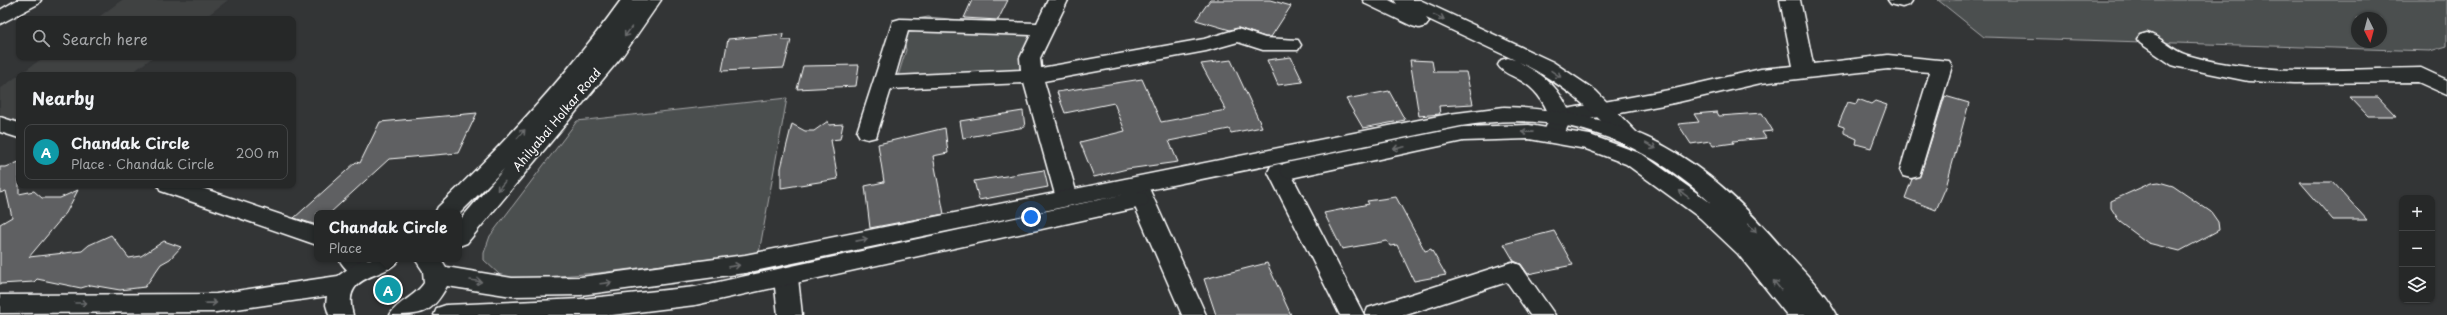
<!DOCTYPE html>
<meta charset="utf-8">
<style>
:root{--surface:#262828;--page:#2e3030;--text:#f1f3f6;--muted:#a4a6a8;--line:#424445;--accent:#95b2f1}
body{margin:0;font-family:"Playpen Sans",sans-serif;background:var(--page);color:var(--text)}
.controls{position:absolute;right:12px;bottom:12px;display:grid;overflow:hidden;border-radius:8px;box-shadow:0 1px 3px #0004}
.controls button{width:36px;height:36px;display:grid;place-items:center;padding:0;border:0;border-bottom:1px solid var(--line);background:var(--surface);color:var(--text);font:20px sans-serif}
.compass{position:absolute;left:2351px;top:12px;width:36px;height:36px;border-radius:50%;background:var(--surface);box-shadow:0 1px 3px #0004;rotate:174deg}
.you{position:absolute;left:1031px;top:217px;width:14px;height:14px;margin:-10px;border:3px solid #fff;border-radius:50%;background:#1a73e8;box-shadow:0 0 0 6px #1a73e833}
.badge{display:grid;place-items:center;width:26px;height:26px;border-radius:50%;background:var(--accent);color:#fff;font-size:13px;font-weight:700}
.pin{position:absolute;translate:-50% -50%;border:2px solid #fff;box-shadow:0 1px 4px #0006}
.popup{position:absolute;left:314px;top:210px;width:148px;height:52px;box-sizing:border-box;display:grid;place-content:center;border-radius:8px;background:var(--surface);filter:drop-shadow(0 1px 3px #0005);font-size:13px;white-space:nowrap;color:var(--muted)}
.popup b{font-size:15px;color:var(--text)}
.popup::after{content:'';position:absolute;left:50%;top:100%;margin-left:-8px;border:8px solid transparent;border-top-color:var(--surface)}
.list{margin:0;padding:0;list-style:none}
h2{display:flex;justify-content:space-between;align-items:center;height:52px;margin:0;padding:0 16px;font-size:17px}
h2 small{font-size:13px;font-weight:400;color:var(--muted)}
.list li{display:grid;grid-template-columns:26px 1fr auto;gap:12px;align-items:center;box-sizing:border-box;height:56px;margin:0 8px 8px;padding:0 8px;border:1px solid var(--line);border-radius:8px}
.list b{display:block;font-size:15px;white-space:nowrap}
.list p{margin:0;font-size:13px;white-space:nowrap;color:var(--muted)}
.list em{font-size:13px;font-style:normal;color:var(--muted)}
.icon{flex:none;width:22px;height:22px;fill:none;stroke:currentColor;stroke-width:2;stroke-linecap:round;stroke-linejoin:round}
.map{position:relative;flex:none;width:2447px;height:315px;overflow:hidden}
.search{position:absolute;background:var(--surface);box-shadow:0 1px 3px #0004;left:16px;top:16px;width:280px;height:44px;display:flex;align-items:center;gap:10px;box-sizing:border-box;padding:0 14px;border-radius:8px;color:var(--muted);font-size:15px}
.panel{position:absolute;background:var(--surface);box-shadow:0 1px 3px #0004;left:16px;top:72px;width:280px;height:116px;border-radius:8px}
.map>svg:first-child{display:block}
.built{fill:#404243}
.green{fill:#4c4f50;stroke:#a6a7a8;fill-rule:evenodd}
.building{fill:#5f6162;stroke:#fff}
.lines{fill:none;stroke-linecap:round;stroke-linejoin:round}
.minor-casing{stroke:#fff;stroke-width:3}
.tertiary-casing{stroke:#fff;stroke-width:3}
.secondary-casing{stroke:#fff;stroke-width:3}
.minor{fill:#2a2d2e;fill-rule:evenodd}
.tertiary{fill:#2a2d2e;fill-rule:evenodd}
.secondary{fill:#2a2d2e;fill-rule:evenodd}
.oneway{stroke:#6a6c6d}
.labels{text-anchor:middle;stroke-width:3.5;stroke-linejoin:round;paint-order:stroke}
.street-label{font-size:12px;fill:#fff;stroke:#2a2d2e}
</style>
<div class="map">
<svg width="2447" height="315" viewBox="0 0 2447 315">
<rect width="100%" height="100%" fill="#333536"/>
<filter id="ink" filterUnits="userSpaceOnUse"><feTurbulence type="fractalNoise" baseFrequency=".025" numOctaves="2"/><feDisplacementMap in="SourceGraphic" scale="8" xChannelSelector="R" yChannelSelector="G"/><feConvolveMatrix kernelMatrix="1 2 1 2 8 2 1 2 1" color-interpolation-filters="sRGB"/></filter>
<g filter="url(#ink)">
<path class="built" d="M122,0H228L203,19H96Z
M44,57H153L129,75H19Z
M19,75V122L0,117V89Z"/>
<path class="green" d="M1938,0H2447V46L2430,51L1984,37ZM2357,18H2381V42H2357Z
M928,17L1016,25L1034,37L1017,74L897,79L906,50L900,22Z
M787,98L759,253L598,273L519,279L501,276L484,260V253L490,236L577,121Z"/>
<path class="building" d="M972,0H1008L998,20L964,18Z
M1210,0H1270L1291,6L1271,37H1265L1238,28L1230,30L1196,20Z
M783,34L782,40H791L784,68L722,71L728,39Z
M1291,57L1303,82L1278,85L1267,60Z
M1231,60L1262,127L1231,133L1229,129L1169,141L1178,162L1127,169L1094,177L1080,142L1125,131L1114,103L1065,113L1057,92L1142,79L1161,122L1226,110L1201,64Z
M1410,60L1432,61L1434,72H1466L1473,104L1439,106L1440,114L1419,116Z
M859,65L856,86L797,89L803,66Z
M1389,91L1405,120L1363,128L1346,99Z
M1945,96L1969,103L1946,187L1936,210L1905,198L1912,179L1920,176Z
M2350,97H2378L2396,116H2368Z
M1858,99L1871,104L1875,101L1887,105L1871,148L1856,144L1857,139L1844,133V127L1838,125L1848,102L1856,104Z
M1023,111L1025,127L963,138L960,121Z
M1717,112L1719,116L1762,113L1773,131L1762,132L1766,138L1733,141L1734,143L1713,146L1710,141L1691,144L1678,124L1699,122L1694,114Z
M477,113L458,153L389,159L330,213H317V225L294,218L356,162L360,163L380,122Z
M828,121L829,125L843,124L840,139L831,140L838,179L781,188V168L792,124L805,131H814Z
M945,128L948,153L933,156L944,214L870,228L865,186L884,182L878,144Z
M19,162V194L34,191L42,198H60L78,190L66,213L29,257L82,251L89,245L111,235L129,258L141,256L164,241L181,247L170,259L161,264L145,287L120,290L91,285L81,288L37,279L34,282L0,284V224L12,217L6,191L0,193V167H6Z
M1044,170L1048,187L979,200L974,181Z
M2159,182L2173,186L2211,212L2218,222L2219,230L2180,251L2148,243L2120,222L2111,208V201L2151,183Z
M2300,182H2333L2367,220H2333Z
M1396,197L1425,251L1431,249L1446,275L1414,281L1397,245L1390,246L1387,241L1342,249L1324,213L1369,204L1367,201Z
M1554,231L1573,265L1528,274L1521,264L1514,261L1504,244Z
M1267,263L1291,315H1216L1204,279Z"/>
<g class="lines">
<g class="minor-casing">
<path id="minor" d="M17,0H41L38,4L0,24V10Z
M1048,0H1068L1040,58L1041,68L1204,39L1238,29L1265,38L1298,40L1301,45L1298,50H1263L1238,42L1206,51L1044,81L1078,198L1075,204L1067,206L1059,204L1056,198L1024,83L891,89L876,137L868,139L860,137L857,132L893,21L900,19L1037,23ZM908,31L1031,35L1020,58L1021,70L895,76Z
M1780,0H1800L1813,64L1888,55L1949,61L1952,66L1919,176L1911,178L1903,176L1900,170L1930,72L1888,69L1761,83L1674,103L1561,124L1553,122L1550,117L1553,112L1561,110L1674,89L1761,69L1793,66Z
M1888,0H1911L1912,1L1909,5L1902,7L1891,4Z
M2147,33C2162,37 2172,51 2187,55C2261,77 2344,69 2421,68L2447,80V95L2418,82L2295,83L2248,81L2179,67L2172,65L2140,43L2137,39L2140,35Z
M1279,164L1287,166L1290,172L1364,315H1340L1268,172L1271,166Z
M1137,178L1145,180L1148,186L1206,315H1182L1126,186L1129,180Z
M1512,262L1520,265L1555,315H1530L1507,282L1406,315H1365L1368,308Z
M786,269L795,272L798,278L802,315H778L774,278L777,272Z"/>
</g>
<g class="tertiary-casing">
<path id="tertiary" d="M1363,0H1389L1397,4L1394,0H1420L1553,62L1596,91L1640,136L1637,141L1629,143L1621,141C1588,107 1563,83 1519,62C1547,77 1559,87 1572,117L1562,139L1554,141L1546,139L1543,134L1550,117C1543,100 1535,88 1518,79C1511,75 1502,72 1498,65L1501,60L1508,58L1515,60L1426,18L1429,22L1426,26L1419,28L1412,26L1366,4Z
M0,117L19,123V138L0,132Z
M158,185H193L317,227V245L161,191Z
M339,259H367L375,269L371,275C357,280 346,272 339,259Z"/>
</g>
<g class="secondary-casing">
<path id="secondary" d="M621,0H641L605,50L641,0H661L623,55L467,243L459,246V221L504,169L459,214L435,213L438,207C505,143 567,75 621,0Z
M1504,107C1633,111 1703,156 1785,251C1803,271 1825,292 1837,315H1787L1738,254L1700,218L1626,164L1586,149L1529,139L1463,141L1291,178L1283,176L1280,170L1283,164L1291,162L1463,127L1529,125L1590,135L1642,154L1711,203C1640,137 1558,109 1461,126L1138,192L1146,194L1149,200L1146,206L695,305L612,315H434L437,308L446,305L581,299L695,287L1126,194L745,273L581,295L512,296L447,286C431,315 422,315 390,315C397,302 415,297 424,283L423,271L415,259H441L446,267L512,278L581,277L745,255L1449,114Z
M362,259H399C387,280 340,271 353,315H329L326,305L327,296L216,312L0,313V295L216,294L338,276Z"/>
</g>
<use href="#minor" class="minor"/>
<use href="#tertiary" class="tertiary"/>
<use href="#secondary" class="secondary"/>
</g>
<defs><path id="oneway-shaft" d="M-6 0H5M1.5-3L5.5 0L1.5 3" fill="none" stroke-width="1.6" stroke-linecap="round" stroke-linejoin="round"/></defs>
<g class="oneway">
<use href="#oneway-shaft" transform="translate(1439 17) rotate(25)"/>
<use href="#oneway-shaft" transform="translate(628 32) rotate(126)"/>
<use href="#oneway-shaft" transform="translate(1556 74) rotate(34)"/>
<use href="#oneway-shaft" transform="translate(1527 132) rotate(-179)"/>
<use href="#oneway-shaft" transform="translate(521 134) rotate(-48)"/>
<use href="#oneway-shaft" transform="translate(1651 146) rotate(28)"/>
<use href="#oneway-shaft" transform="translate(1399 148) rotate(168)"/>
<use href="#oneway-shaft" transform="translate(501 186) rotate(130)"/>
<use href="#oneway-shaft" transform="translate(1684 194) rotate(-144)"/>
<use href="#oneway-shaft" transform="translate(1752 228) rotate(45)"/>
<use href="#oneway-shaft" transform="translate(862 240) rotate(-11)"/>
<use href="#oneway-shaft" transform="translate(734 266) rotate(-8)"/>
<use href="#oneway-shaft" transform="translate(476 281) rotate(9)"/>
<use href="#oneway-shaft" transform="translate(606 283) rotate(-7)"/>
<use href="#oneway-shaft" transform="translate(1777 285) rotate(-129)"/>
<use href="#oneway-shaft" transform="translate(81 303)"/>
<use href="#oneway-shaft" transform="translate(211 303) rotate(-1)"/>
</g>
</g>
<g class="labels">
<g class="street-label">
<text transform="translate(557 120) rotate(-50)" y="4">Ahilyabai Holkar Road</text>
</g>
</g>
</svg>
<div class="controls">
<button>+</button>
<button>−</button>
<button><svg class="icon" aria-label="layers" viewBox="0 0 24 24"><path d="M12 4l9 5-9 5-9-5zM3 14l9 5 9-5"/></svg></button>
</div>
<svg class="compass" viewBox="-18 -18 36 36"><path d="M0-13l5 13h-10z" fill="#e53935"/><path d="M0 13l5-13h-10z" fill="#a4a6a8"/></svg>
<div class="you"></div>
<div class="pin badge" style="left:388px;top:290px;background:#0f9aa8">A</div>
<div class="popup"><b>Chandak Circle</b>Place</div>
<div class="search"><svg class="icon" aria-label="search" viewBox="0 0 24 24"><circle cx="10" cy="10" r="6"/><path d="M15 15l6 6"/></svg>Search here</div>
<section class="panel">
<h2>Nearby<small></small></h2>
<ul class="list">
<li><span class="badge" style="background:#0f9aa8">A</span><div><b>Chandak Circle</b><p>Place · Chandak Circle</p></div><em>200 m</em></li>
</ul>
</section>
</div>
